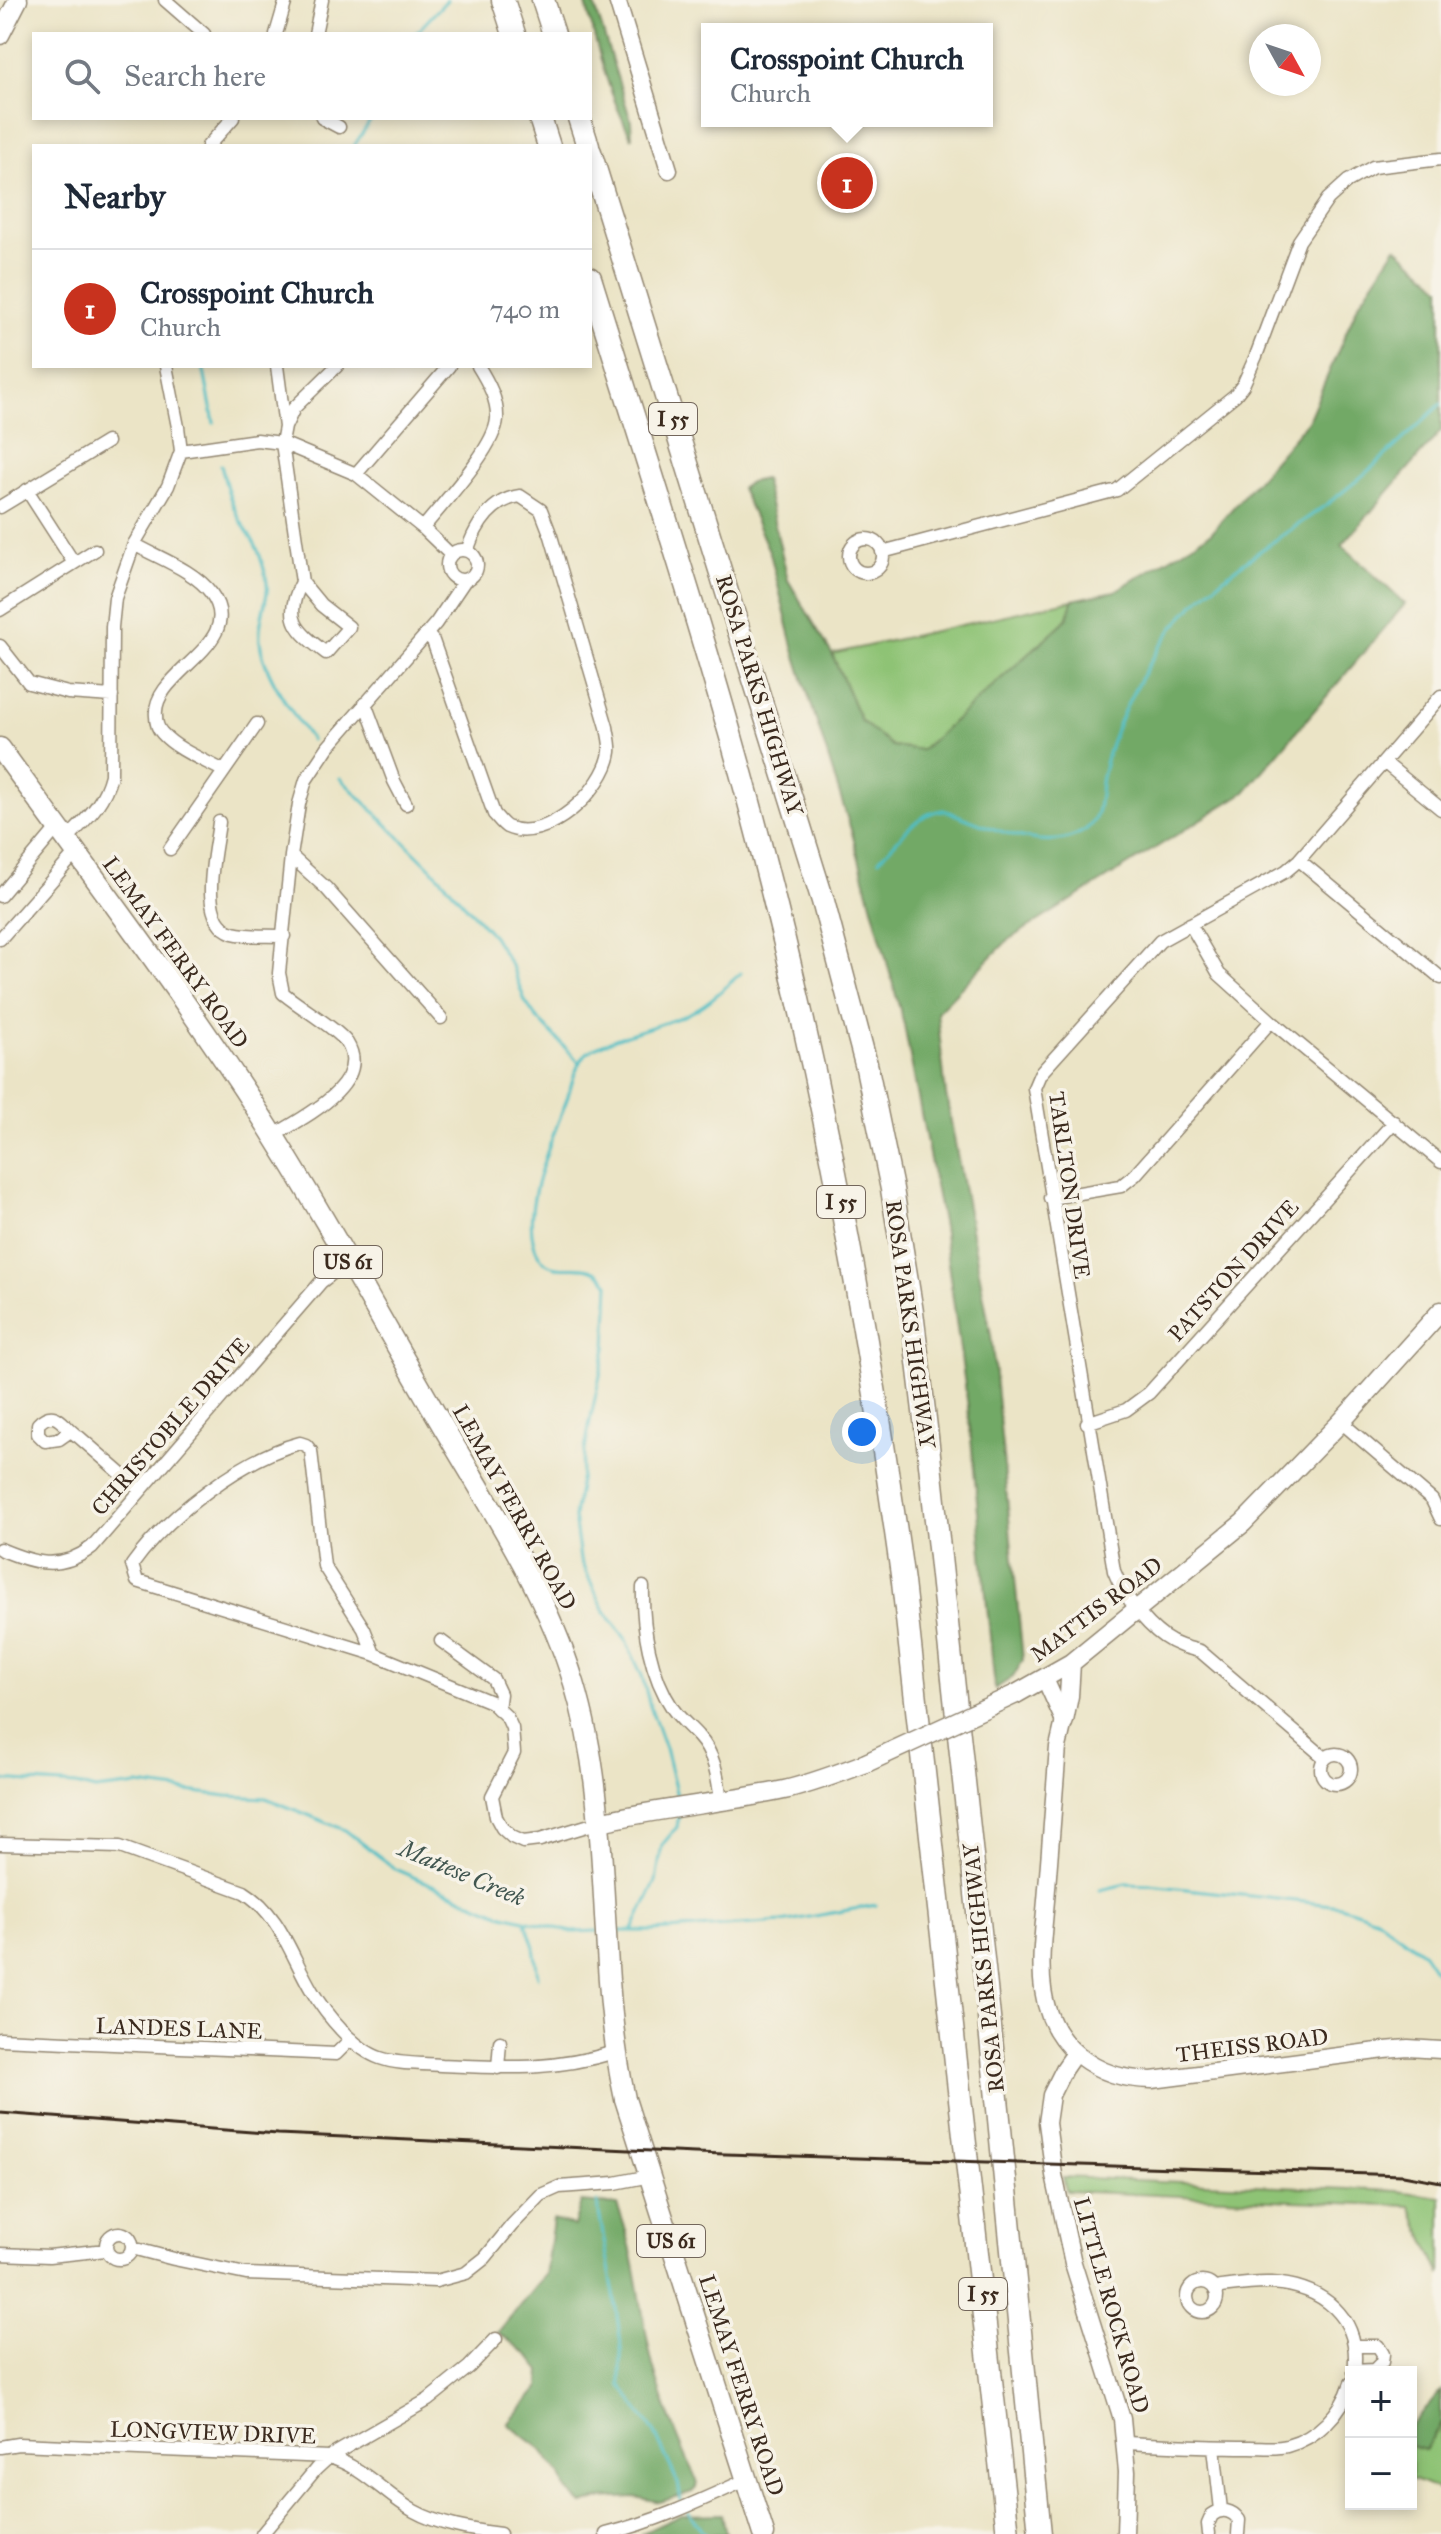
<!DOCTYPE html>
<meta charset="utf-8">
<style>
:root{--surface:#fff;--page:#f2f2f3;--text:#1f2937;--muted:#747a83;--line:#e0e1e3;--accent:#c8321e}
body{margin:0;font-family:"IM FELL Great Primer",serif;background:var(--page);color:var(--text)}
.controls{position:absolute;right:24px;bottom:24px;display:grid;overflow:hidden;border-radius:0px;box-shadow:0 4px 12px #0003}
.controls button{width:72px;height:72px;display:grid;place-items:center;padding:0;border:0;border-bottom:2px solid var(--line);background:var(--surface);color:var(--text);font:40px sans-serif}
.compass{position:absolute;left:1249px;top:24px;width:72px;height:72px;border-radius:50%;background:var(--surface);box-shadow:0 4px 12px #0003;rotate:130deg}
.you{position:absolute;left:862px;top:1432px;width:28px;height:28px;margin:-20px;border:6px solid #fff;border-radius:50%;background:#1a73e8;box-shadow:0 0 0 12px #1a73e833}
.badge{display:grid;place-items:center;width:52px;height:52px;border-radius:50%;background:var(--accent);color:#fff;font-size:26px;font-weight:700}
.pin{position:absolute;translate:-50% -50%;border:4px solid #fff;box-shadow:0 2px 8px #0006}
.popup{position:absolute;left:701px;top:23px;width:292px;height:104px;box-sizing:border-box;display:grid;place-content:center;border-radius:0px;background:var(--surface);filter:drop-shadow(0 2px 6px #0005);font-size:26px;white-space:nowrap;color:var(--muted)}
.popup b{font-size:30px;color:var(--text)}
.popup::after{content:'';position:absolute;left:50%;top:100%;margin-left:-16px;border:16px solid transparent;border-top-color:var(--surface)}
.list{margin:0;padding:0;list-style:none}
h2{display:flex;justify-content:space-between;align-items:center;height:104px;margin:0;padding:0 32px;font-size:34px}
h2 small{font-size:26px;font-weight:400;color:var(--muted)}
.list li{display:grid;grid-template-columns:52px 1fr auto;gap:24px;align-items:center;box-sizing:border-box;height:120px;padding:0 32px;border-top:2px solid var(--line)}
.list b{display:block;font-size:30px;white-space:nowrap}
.list p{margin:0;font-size:26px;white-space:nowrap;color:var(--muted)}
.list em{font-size:26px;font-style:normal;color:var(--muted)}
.icon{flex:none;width:44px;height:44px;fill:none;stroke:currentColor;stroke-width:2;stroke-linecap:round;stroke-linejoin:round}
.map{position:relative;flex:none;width:1441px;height:2534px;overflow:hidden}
.search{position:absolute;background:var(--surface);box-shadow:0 4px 12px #0003;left:32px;top:32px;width:560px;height:88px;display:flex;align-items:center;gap:20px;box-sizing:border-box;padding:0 28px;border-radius:0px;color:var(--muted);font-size:30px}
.panel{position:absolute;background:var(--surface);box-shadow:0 4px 12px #0003;left:32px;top:144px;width:560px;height:224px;border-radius:0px}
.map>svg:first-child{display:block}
.green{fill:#8ec375;stroke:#64764a;stroke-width:2}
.forest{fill:#72a966;stroke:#566a42;stroke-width:2}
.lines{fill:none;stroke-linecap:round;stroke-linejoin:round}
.stream{stroke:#4fbec4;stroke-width:3}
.minor-casing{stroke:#938772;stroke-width:15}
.tertiary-casing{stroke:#938772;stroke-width:19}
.secondary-casing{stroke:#938772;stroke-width:21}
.primary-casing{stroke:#938772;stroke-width:23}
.motorway-casing{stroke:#938772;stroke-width:25}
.minor{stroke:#fff;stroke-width:12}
.tertiary{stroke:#fff;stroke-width:16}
.secondary{stroke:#fff;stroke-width:18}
.primary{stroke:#fff;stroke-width:20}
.motorway{stroke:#fff;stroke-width:22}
.rail{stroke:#3b2a1e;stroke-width:3}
.secondary-bridge-casing{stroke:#938772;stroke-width:21;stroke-linecap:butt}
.secondary-bridge{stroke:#fff;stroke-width:18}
.labels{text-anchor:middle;stroke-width:7;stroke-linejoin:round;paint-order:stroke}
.shield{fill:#f7f3e8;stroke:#73665b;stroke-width:2}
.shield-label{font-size:20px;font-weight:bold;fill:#3b2a1e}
.street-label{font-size:22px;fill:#3b2a1e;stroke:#f7f3e8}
.water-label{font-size:24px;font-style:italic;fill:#415650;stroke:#f7f3e8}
</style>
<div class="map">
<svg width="1441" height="2534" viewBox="0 0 1441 2534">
<rect width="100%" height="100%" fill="#f7f3e8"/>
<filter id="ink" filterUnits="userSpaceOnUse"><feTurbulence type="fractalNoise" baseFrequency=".0125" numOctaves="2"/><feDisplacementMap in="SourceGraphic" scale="16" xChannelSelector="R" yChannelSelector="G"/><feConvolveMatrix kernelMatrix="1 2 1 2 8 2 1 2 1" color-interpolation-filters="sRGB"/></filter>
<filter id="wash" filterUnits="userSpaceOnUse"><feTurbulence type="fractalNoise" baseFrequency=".006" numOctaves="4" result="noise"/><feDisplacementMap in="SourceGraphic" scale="32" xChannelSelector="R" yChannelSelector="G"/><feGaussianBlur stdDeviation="1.8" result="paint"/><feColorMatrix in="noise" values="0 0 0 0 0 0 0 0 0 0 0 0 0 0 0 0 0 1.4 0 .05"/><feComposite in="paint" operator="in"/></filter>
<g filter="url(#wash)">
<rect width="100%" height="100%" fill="#ebe4c6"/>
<path class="green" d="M1072,600L1068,618L922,750L892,746L861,721L832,654Z
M1063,2177L1397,2191L1441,2197V2275L1410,2206L1066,2191Z
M1441,2423V2491L1411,2479V2446L1425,2450Z"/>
<path class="forest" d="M585,0H593L631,121L632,138C608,95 597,47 585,0Z
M1396,247L1441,287V431L1342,545L1405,604L1245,792L1008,940L937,1012L946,1095L991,1335L1023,1660L1013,1677L995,1689L968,1407L943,1227L904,1025L852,833L794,650L770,553L741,488L750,482L764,479L788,580L832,654L861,721L892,746L922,750L1068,618L1072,600L1115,591L1211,533L1308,421L1358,305Z
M581,2202L617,2205C638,2256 640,2313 653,2366C664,2405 680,2444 697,2481L696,2488L692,2492L660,2502L635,2497L598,2499L582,2504L566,2489L561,2475L541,2449L508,2424L540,2387L541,2371L529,2356L498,2332L545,2275L553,2220L574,2226Z
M1441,2391V2423L1425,2450L1411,2446V2426Z
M722,2514L726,2534H640L681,2515Z"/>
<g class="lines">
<path class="stream" d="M415,34L447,0
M354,146L372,118
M203,366L214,423
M221,465C225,481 228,497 236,512C243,528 255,539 260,556C263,566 269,581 267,592C265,608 258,624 260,641C263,674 293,713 311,740
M340,778L439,876L493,936L513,969L525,1001L535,1016L580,1063
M879,860C898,841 915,813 943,810C982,823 1043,856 1082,832C1103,820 1098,797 1102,777C1112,728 1134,687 1161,645C1202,582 1268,548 1327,504C1368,474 1404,438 1441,404
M0,1780L76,1785L95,1790L138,1785L227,1796L266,1798L345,1830L397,1870L500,1914L572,1932L598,1931
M678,1800L665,1748L650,1706L642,1676L625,1638L604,1610L580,1560L574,1517L589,1426L606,1348L609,1284C588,1252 557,1281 540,1257C514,1219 553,1138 567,1099C572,1084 575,1066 586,1054C601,1039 665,1025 688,1014C709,1004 724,988 741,973
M1100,1890L1126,1884L1150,1885L1341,1906L1376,1918L1423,1953L1441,1980
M525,1920L534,1947L538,1977
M633,1930L656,1881L662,1845L677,1827L679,1815
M614,1931H653L782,1922L876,1905
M597,2202L614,2294L621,2344V2385L655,2433L678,2483L681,2500
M688,2512L705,2534"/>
</g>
</g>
<g filter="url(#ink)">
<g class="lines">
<g class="minor-casing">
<path id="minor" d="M165,0L204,34
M276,34L286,0
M315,34L322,0
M322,118L339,127
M208,146L233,118
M277,366L285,427L282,443L302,582L321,605L349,627L326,653C297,631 282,619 302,582
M285,427L294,408L337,366
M181,451L257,440L282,443L356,474L423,528L451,555
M356,474L449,366
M27,490L74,563
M0,507L107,442
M423,528C442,504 495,448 497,419C498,400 488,382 478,366
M849 556a17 17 0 1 1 34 0a17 17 0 1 1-34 0Z
M134,544C158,558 194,570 211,593C249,644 151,672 156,716C156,722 157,728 162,733C177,750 204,760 224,771
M447 565a15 15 0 1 1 30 0a15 15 0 1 1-30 0Z
M882,552L1117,490L1235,395L1243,385L1256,356L1299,241L1328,199L1348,181L1373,167L1441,159
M0,610L95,550
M427,634L433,641L494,814C498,818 502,824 507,827C546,845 605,789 610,752C611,744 608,735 607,727L551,536L541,510L520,496C491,500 476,525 467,551
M0,646L29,683L68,693L112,696
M365,703L394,781L406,804
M1385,763L1441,809
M219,822C216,851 196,921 233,933C247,937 268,935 284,936
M66,840C86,819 104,804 111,775L112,627L115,598L134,544L168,486L181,451L178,427L166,366
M170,849L257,724
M291,856L326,888L441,1018
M1299,860L1441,978
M0,896L57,828
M1190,924L1219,974L1271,1021L1441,1162
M0,939L75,854
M273,1136C300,1119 373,1085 347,1043C339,1030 298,1006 283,993L279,973L291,856L299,804L306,780L328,747L436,623L465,580
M1050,1198L1121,1186L1135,1175L1271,1021
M1341,1422L1432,1500L1441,1519
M1087,1423L1126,1410L1149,1393L1394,1122
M69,1432L59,1439L45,1441L38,1434V1424C57,1405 64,1429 79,1437L140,1490
M300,1443L306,1445L311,1451L324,1566L364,1629L374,1654L137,1581L132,1565C166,1517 242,1458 300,1443Z
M0,1549C33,1563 60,1572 92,1547L321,1282L348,1261
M643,1587C642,1627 650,1675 673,1709C680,1719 690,1727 698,1736C715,1754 718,1778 721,1801
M441,1641L493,1679L500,1694L498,1709
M374,1654L491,1702L507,1717L512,1728L514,1753L492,1796L496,1817L502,1828L512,1837L523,1842L540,1840L600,1822
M1321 1769a15 15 0 1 1 30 0a15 15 0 1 1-30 0Z
M1325,1758L1200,1651C1187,1648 1175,1645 1164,1637C1143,1622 1123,1594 1114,1571L1034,1088L1040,1074L1160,941L1286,871L1299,860L1441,696
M0,1844L120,1847L244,1892C280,1914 291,1956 312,1991C326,2015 354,2049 380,2058C399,2065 421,2063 441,2065C504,2068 553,2071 615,2052
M0,2039L336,2054L351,2039
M498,2068L500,2042
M106 2246a13 13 0 1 1 26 0a13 13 0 1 1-26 0Z
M132,2248L174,2259L246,2274L436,2281L466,2273L485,2258L512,2225L541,2195L559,2187L615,2183L650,2176
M0,2254L49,2256L106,2250
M1187 2297a15 15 0 1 1 30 0a15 15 0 1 1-30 0Z
M1214,2288C1232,2286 1252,2282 1271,2283C1322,2286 1362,2317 1354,2372
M1354,2346H1378L1383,2354L1382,2362L1374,2370L1354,2371
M1126,2443C1167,2445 1209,2447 1250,2447C1262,2447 1276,2449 1287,2446C1317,2438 1342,2413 1351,2383
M0,2447L18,2444L329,2457C364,2467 384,2494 414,2511C439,2525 472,2530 500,2534
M1214,2447L1221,2510
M262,2534L316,2469L329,2457L428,2400L469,2367L496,2339
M606,2534C655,2522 702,2500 748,2479
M1209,2534L1208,2524L1212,2515C1222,2508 1232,2510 1239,2520L1238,2534"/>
</g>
<g class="tertiary-casing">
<path id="tertiary" d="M617,0L669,170
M1045,1679L1064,1721L1058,1747C1054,1794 1051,1841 1047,1888C1043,1947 1027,2013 1078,2055C1102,2074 1123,2079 1152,2080L1385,2050L1408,2048L1441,2050
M1075,2053L1064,2069L1051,2095L1047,2123L1054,2175L1073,2263L1122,2419L1127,2472L1125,2534"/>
</g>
<g class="secondary-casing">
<path id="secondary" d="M0,35L18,0
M1016,1694L1071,1663L1243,1523L1341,1422L1441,1311
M1064,1721L1069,1696L1071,1663
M600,1822C660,1808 723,1803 784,1790C812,1784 839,1773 866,1763"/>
</g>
<g class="primary-casing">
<path id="primary" d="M0,748C88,870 180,990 261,1116C321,1210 375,1309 431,1406C482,1495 544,1584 574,1683C615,1818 595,1962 625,2099L764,2534"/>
</g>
<g class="motorway-casing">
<path id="motorway" d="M503,0L514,34
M543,0L554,34
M540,118L549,146
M579,118L588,146
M590,152L823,901L867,1068L892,1189L912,1312L927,1436L986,1987L1040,2534
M590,278C648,465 710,651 759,840C823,1085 869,1332 903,1582L1008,2534"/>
</g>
<use href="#minor" class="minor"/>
<use href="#tertiary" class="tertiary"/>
<use href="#secondary" class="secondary"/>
<use href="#primary" class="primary"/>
<use href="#motorway" class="motorway"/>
<path class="rail" d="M0,2113L278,2134L695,2153L1403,2175L1441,2182"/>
<g class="secondary-bridge-casing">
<path id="secondary-bridge" d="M866,1763L1016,1694"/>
</g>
<use href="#secondary-bridge" class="secondary-bridge"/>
</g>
</g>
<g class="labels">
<g class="shield">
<rect x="649" y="403" width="48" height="32" rx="6"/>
<rect x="817" y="1186" width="48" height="32" rx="6"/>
<rect x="314" y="1246" width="68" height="32" rx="6"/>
<rect x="637" y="2225" width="68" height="32" rx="6"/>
<rect x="959" y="2278" width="48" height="32" rx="6"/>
</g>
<g class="shield-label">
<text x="673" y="426">I 55</text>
<text x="841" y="1209">I 55</text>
<text x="348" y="1269">US 61</text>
<text x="671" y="2248">US 61</text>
<text x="983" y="2301">I 55</text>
</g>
<g class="street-label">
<text transform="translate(760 695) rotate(73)" y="8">ROSA PARKS HIGHWAY</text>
<text transform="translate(176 952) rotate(54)" y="8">LEMAY FERRY ROAD</text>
<text transform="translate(1070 1185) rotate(82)" y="8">TARLTON DRIVE</text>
<text transform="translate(1233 1270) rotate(-48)" y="8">PATSTON DRIVE</text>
<text transform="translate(911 1324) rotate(82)" y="8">ROSA PARKS HIGHWAY</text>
<text transform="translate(170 1426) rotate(-49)" y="8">CHRISTOBLE DRIVE</text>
<text transform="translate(515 1507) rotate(61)" y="8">LEMAY FERRY ROAD</text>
<text transform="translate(1096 1609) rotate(-37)" y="8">MATTIS ROAD</text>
<text transform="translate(983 1968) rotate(-96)" y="8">ROSA PARKS HIGHWAY</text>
<text transform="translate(179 2028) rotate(2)" y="8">LANDES LANE</text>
<text transform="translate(1252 2045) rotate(-7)" y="8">THEISS ROAD</text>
<text transform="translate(1112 2305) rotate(74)" y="8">LITTLE ROCK ROAD</text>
<text transform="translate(742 2385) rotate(72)" y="8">LEMAY FERRY ROAD</text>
<text transform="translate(213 2432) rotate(2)" y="8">LONGVIEW DRIVE</text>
</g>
<g class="water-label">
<text transform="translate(462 1873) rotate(23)" y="8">Mattese Creek</text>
</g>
</g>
</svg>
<div class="controls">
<button>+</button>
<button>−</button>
</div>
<svg class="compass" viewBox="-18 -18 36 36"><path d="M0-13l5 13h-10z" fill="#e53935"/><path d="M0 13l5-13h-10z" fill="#747a83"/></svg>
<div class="you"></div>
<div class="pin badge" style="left:847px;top:183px">1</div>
<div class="popup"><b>Crosspoint Church</b>Church</div>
<div class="search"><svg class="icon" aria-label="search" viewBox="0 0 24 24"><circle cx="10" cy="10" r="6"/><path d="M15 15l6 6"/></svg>Search here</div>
<section class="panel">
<h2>Nearby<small></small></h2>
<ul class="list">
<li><span class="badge">1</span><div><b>Crosspoint Church</b><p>Church</p></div><em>740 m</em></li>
</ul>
</section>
</div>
